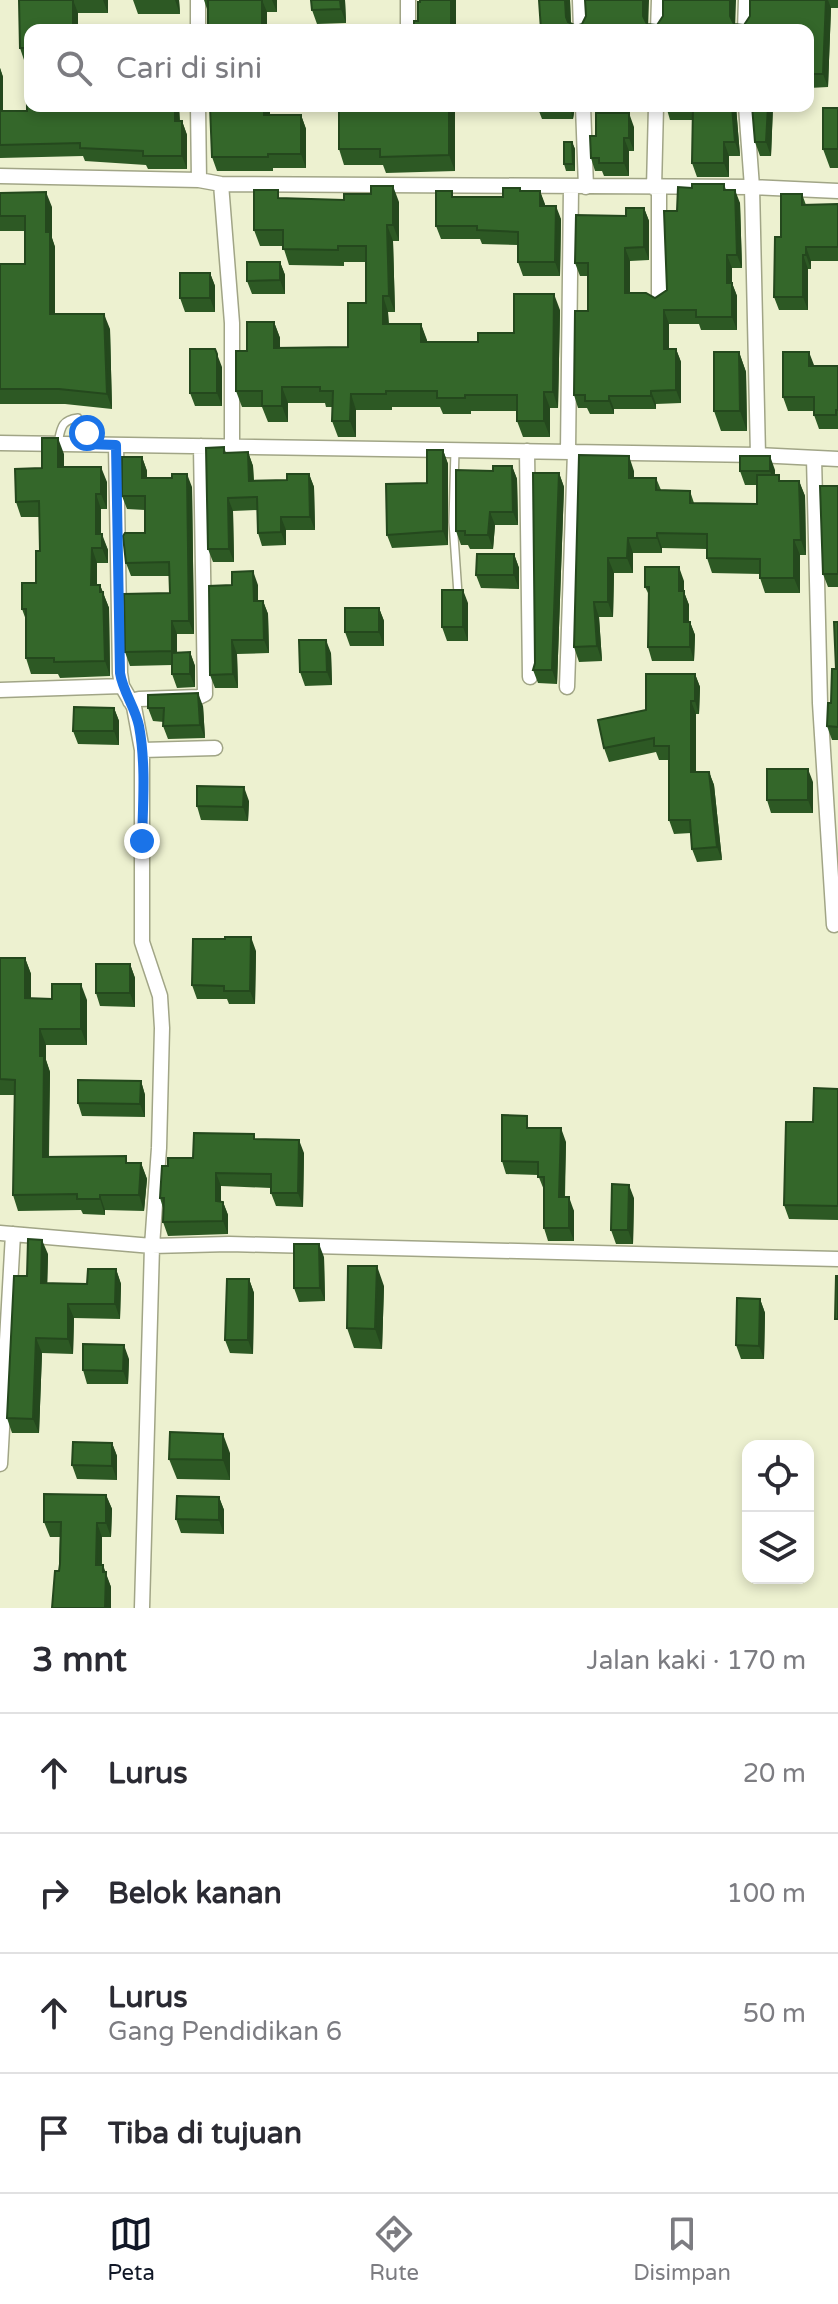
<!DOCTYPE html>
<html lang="id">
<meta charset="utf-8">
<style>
:root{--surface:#fff;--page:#f2f2f3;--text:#2b2b33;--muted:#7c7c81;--line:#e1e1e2;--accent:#111827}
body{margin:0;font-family:"Varela Round",sans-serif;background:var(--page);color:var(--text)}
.controls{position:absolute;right:24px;bottom:24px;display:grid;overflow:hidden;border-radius:16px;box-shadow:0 4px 12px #0003}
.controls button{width:72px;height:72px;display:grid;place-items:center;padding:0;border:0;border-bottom:2px solid var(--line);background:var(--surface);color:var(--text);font:40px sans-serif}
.stop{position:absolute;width:24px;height:24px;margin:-18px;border:6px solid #1a73e8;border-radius:50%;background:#fff}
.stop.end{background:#1a73e8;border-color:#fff;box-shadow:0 2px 8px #0008}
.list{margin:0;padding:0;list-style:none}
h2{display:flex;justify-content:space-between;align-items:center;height:104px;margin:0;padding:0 32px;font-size:34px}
h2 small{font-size:26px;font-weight:400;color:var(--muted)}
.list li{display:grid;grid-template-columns:52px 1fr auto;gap:24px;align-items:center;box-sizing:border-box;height:120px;padding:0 32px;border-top:2px solid var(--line)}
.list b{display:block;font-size:30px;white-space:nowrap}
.list p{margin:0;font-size:26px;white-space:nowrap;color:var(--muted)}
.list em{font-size:26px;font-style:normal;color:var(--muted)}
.icon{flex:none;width:44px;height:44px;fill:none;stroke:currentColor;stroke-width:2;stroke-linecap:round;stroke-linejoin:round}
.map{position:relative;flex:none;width:838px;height:1608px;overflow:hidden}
.search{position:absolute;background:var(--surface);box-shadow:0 4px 12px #0003;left:24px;right:24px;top:24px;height:88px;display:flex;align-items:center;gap:20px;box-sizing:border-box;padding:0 28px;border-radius:16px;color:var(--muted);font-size:30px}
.sheet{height:584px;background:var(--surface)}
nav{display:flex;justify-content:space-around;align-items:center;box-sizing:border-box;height:112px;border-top:2px solid var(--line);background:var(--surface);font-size:22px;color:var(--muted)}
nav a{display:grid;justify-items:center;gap:4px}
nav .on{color:var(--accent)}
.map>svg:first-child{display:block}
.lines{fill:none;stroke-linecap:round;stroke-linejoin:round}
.service-casing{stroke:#a1a586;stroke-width:10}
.minor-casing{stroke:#a1a586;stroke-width:17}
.service{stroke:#fff;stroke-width:7}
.minor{stroke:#fff;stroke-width:14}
.wall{fill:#2d5924}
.shaded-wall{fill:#24481d}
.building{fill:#34672a;stroke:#24481d;stroke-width:2}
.route{stroke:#1a73e8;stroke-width:10}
</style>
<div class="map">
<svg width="838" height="1608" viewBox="0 0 838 1608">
<rect width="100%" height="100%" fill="#edf1d0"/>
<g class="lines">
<g class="service-casing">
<path id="service" d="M58,443C61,428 61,420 78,418L87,433L86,444
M455,450L453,522L458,594"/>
</g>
<g class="minor-casing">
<path id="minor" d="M580,0L581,30
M198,30V0
M408,30V0
M658,30L659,0
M745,30L746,0
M198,106L199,180
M583,106L586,187
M746,106L752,187L758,455
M0,176L199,180L221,184L752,187L838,191
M221,184L232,323V446
M654,188L656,106
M659,188V301
M0,443L758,455L838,459
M116,445L120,673L122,686L134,707L142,750V942L160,996L162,1028L159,1148L152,1246L142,1608
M527,451L530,677
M568,452L571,187
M814,458L820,703L834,925
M567,687L575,452
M0,690L122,686
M130,701L139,699L199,697L205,694L201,446
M142,750L215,748
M0,1233L152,1246L229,1244L838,1259
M0,1464L13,1234"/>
</g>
<use href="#service" class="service"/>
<use href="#minor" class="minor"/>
</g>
<path class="wall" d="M19,0H108V13H78V30H30V63H25L20,48Z
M133,0H179L180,14H138Z
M204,0H277V12H267L208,30V12Z
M311,0H345L346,23L317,24L312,10Z
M570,0L571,24L576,26L648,24L744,25L750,16V0H838V8H831L828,87L809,88L808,86V30H541Z
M0,68L3,77V111H27L30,106H179L180,121H182L187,135V169H148L146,165L85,161L83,156L0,158Z
M270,106V115H301L306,129V168H273V171H217L212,157Z
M318,106H455V171L386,173L383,165H344L339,149V108H319Z
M537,106H575L573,119H542Z
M666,106L736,107L740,156H729V177H697L692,163V120H670Z
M773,106L771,156H760L755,142Z
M838,108V168H830L823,149Z
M634,127V151H629V176H604L602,171H595L591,158L596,136Z
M572,142L575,149V171H566L564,164Z
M724,184L726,190L740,203L742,268H732V283L737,296V330H701L699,324H669V349H676L681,362V403L656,404V409H614V414H590L587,408H578L574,395L588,311V276H580L575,263L626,216L644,208L649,221V260L630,261V293L655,298L667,290L677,211L692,188Z
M520,188L521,191H540L545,206L561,219L560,276H523L518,262V245L482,244L480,239H441L436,226L454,197H503Z
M0,193L52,207V238L55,247V314L110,329L112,409L65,404H0V264H25V231H0Z
M802,194L806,205L838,204V261H811V269H808V310H779L774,297L781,237Z
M281,198L399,202V241H393L395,312H388L389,324H421L427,342H478L514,333L560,310L558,408H550V437H523L517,421V411H471V414H443L440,407H392V410H356V437H338L332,421V407H326L325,403H288V422H268L262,407H242L236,391L247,351L274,322L280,338V348L348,347L366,303V262H344V266L289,265L283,246H260L254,230Z
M280,262L285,275V294H252L247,281Z
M210,273L215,286V312H185L180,298Z
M739,352L746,372L747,431H721L714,411Z
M814,366H838V429H819L814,415V411H788L783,397Z
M222,367V406H195L190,393Z
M224,447L226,453L248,452L253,466L254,480H287L309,474L314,487L315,530H286V545L262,546L258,533L257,510L233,511L234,562H213L208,549Z
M443,450L448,464V545L392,548L387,535L427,483Z
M64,454V467L107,482V509H101V534L108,550V563H97V585H100L109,608L110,676L60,678L58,674H31L26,658V620L22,609L36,583L40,551L39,517H21L16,502L42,468Z
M142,457L147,471V478L192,487L194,634H177V653L190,652L195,666V687L177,688L172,674V665L130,666L125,652L170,593L169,576H131L126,563L145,533V510L127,509L122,496Z
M512,466L517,479L518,525H495L493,549H470L468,545H461L456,531L493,471Z
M775,470V475L781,481H799L805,496L806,555H800V593H765L760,578V574L712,573L707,558V549L662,548V553H633V573H614L613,617H599L602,661L579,662L574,647L634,471V478H656L661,490L690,491L694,503L757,504V485H745L740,471Z
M559,473L564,487L557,684L538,683L533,670L535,663Z
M838,486V587H828L823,574Z
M514,554L519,568V589L481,588L476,575Z
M684,581V592L689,605V622H690L695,635L694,661H652L648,647L649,595L645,587Z
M258,585V601H263L268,614L269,653L237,654L238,688H215L210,675Z
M468,603V641H447L442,627Z
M379,608L384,621V646H350L345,632Z
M838,622V740H832L827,726L836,669Z
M331,653L332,685L305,686L300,672Z
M695,674L700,687L699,714H696V772H709L714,785L722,860L697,862L692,849L691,833L674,834L669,820V760H659L656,752L609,762L604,748L646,710Z
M203,706L205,738L168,739L163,726L164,722L153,721L148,708Z
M114,708L119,721V745L78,744L73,731Z
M813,782V813H771L767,800Z
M249,801L248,821L201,820L197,806Z
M256,951L255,1004H229L227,999H197L192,985Z
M0,958H25L31,974V998L87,1000V1045H46V1060L50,1072L49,1157L141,1163L147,1179L144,1211L105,1210V1215L83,1214L81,1210L18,1211L13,1195L15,1095H0Z
M130,964L135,978V1007L100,1006L96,993Z
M141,1081L145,1095V1117L82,1116L78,1103Z
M838,1089V1220L789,1219L784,1205L813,1122Z
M532,1128L566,1142L565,1197L574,1211V1241H548L544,1228V1190L538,1175L506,1174L502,1161Z
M256,1139L304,1153L303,1207L276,1206L271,1193V1188L221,1186V1202H223L228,1215V1234L168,1236L163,1222V1208L160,1198L168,1166Z
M634,1198L633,1244H616L611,1230Z
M48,1254L47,1283L87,1284L116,1269L121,1284L120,1319L74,1318L73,1354L42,1353L39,1433H12L7,1418L27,1276Z
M324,1257L325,1301L299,1302L294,1288Z
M249,1279L254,1293L253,1354L230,1353L225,1340Z
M384,1286L382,1349L354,1348L347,1328Z
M760,1299L765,1313L764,1359H741L736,1345Z
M129,1359L128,1384H87L83,1370Z
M112,1443L117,1456V1480L77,1479L72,1465Z
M230,1453V1480L177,1479L169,1459Z
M106,1495L112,1509L111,1537H102V1565L111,1587L59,1571L60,1537H50L44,1522Z
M219,1497L224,1510V1534L181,1533L176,1519Z"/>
<path class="shaded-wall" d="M73,0L78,13V30H73Z
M103,0H108V13Z
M175,0H179L180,14Z
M262,0L267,12V30H262Z
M272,0H277V12Z
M340,0H345L346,23L341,9Z
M451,0H456V30H451Z
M565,0H570L571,30L566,17Z
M643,0H649L648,30L643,16Z
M730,0H736L735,30L730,16Z
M826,0H828L831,8L828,87L823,74Z
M0,68L3,77V124L0,116Z
M175,106H179L180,135L175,121Z
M264,106H270V129L264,115Z
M449,106H455V171L449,155Z
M569,106H575L573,119Z
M732,106H736L740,156L735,142Z
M768,106H773L771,156L766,142Z
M629,113L634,127V151L629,138Z
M301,115L306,129V168L301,154Z
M182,121L187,135V169L182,156Z
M624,138L629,151V176L624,163Z
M572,142L575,149V171L573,164Z
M724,142L729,156V177L724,163Z
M393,186L399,202V241L393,225Z
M735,190L740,203L742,268L737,255Z
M540,191L545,204V219L540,206Z
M46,192L52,207V238L55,247V329L50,314L46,232Z
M556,206L561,219L560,276L555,262Z
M644,208L649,221V260L644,247Z
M387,225L393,241L395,312L389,296Z
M806,247L811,261V269L806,255Z
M625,248L630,261V306L625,293Z
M727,255L732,268V296L727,283Z
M803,255L808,269V310L803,297Z
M280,262L285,275V294L280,280Z
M210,273L215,286V312L210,298Z
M732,283L737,296V330L732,317Z
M554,294L560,310L558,408L553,392Z
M383,296L388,312L389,340L383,324Z
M664,310L669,324V362L664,349Z
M104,314L110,329L112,409L107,394Z
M274,322L280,338V364L274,348Z
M421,324L427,340V358L421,342Z
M676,349L681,362V403L676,390Z
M739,352L746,372L747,431L740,411Z
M809,352L814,365V380L809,366Z
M217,354L222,367V406L217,393Z
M282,387L288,403V422L282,406Z
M651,391L656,404V409L651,396Z
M544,392L550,408V437L544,421Z
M351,394L356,410V437L350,421Z
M609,396L614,409V414L609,401Z
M58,438L64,454V483L58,467Z
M443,450L448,464V545L443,531Z
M248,452L253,466L254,494L249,481Z
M629,456L634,471V493L629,478Z
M770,456L775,470V485L770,471Z
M142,457L147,471V492L142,478Z
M512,466L517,479L518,525L513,512Z
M101,467L107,482V509L101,494Z
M559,473L564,487L557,684L552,670Z
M187,474L192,487L194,634L189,621Z
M309,474L314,487L315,530L310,517Z
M799,481L805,496L806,555L801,540Z
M96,494L101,509V550L96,534Z
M228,498L233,511L234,562L229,549Z
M490,512L495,525L493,549L488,535Z
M281,517L286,530V545L281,532Z
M657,533L662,548V553L657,538Z
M102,534L108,550V563L102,548Z
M628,538L633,553V573L627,558Z
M794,540L800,555V593L794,578Z
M92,548L97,563V601L91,585Z
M514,554L519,568V589L514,575Z
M608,558L614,573L613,617L608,602Z
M679,567L684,581V592L689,605L688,635L684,622L679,591Z
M253,571L258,585V614L254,601Z
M100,585L109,608L110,676L105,661Z
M463,590L468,603V641L463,627Z
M263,601L268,614L269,653L264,640Z
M594,602L599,617L602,661L597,646Z
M379,608L384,621V646L379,632Z
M172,621L177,634V665L172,651Z
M690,622L695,635L694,661L690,647Z
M232,640L237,654L238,688L233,674Z
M326,640L331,653L332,685L327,672Z
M190,652L195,666V687L190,674Z
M695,674L700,687L699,714L695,701Z
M198,693L203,706L205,738L200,725Z
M691,701L696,714V786L691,772Z
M114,708L119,721V745L114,731Z
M808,769L813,782V813L808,800Z
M709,772L714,785L722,860L717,847Z
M244,787L249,801L248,821L243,807Z
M251,937L256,951L255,1004L250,991Z
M25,958L31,974V1014L25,998Z
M130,964L135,978V1007L130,993Z
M81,984L87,1000V1045L81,1029Z
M40,1029L46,1045V1060L50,1072L48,1172L43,1157Z
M141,1081L145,1095V1117L140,1104Z
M561,1128L566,1142L564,1211L559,1197Z
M299,1140L304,1153L303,1207L298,1193Z
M141,1163L147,1179L144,1211L139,1195Z
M216,1173L221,1186V1215L216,1201Z
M629,1185L634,1198L633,1244L628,1230Z
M100,1195L105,1210V1215L100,1199Z
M569,1197L574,1211V1241L569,1228Z
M223,1202L228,1215V1234L223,1221Z
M42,1240L48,1254L47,1298L41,1283Z
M319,1244L324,1257L325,1301L320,1288Z
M377,1266L384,1286L382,1349L375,1329Z
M116,1269L121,1284L120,1319L115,1304Z
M249,1279L254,1293L253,1354L248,1340Z
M760,1299L765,1313L764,1359L759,1346Z
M68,1304L74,1318L73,1354L68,1339Z
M36,1338L42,1353L39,1433L33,1419Z
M124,1345L129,1359L128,1384L123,1371Z
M223,1434L230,1453V1480L223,1460Z
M112,1443L117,1456V1480L112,1466Z
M106,1495L112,1509L111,1537L106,1523Z
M219,1497L224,1510V1534L219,1520Z
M97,1523L102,1537L101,1580L96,1565Z
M103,1565L111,1587V1608H105Z"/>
<path class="building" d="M19,0H73V30H30V48H20Z
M208,0H262V29H303V30H208Z
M311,0H340L341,9L312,10Z
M420,0H451V30H414V21H418V2H420Z
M539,0H565L566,17L568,22L576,26L582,24L586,16L585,0H643V16L647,24L657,25L663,16V0H730V16L734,24L744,25L750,16V0H826L823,74H808V30H541Z
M27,89H30V106H175V121H182V156H143V151L80,148V143L0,145V111H27Z
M210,106H264V115H301V154H268V157H212Z
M339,106H449V155L380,157V149H339Z
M693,106H732L735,142H724V163H692Z
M752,106H768L766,142H755Z
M823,108H838V149H823Z
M596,113H629V138H624V163H599V158H591L590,136H596Z
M564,142H572L573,164H564Z
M692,184H724V190H735L737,255H727V283H732V317H696V310H664V349H676V390L651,391V396H609V401H585V395H574L575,311H588V263H575L576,215L626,216V208H644V247L625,248V293H646L655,298L667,290L664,211H677L678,187L692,188Z
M371,186H393V225H387L389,296H383V324H421V342H478V333H514V294H554L553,392H544V421H517V395H465V398H437V391H386V394H351L350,421H332L333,391H320V387H282V406H262V391H236V351H247V322H274V348L348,347V303H366V246H338V250L283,249V230H254V190H278V198L344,200V194H371Z
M503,188H520V191H540V206H556L555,262H518V232L477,230V226H436V191H452V197H503Z
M46,192V232H50V314H104L107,394L59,389H0V264H25V216H0V193Z
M781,194H802V205L838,204V247H806V255H803V297H774L775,237H781Z
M247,262H280V280L247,281Z
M180,273H210V298H180Z
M190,349H215L217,354V393H190Z
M714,352H739L740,411H714Z
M783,352H809V366H838V410H836V415H814V397H783Z
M42,438H58V467H101V494H96V534H102V548H92L91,585H100V592H103L105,661L54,662V658H26V609H22V583H36V551H40L39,501L16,502L15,469L42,468Z
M224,447V453L248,452L249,481L287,480V474H309L310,517H281V532L258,533L257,497L228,498L229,549H208L206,448Z
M427,450H443V531L387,535L386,484L427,483Z
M579,455L629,456V478H656V490L690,491V503L757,504V475H779V481H799L801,540H794V578H760V559L707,558V534L657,533V538H628L627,558H608V602H594L597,646L574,647Z
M740,456H770V471H740Z
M122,457H142V478H172V474H187L189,621H172V651L125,652L124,594L170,593L169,562L126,563L123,536L125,533H145V496H122Z
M493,466H512L513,512H490L488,535H465V531H456V470L493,471Z
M533,473H559L552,670H533L535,663Z
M820,486H838V574H823Z
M477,554H514V575H476Z
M645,567H679V591H684V622H690V647H648L649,587H645Z
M253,571L254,601H263L264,640H232L233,674L210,675L209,586L232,585V572Z
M442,590H463V627H442Z
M345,608H379V632H345Z
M834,622H838V727L827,726L828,703H831L832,669H836Z
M299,640H326L327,672H300Z
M190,652V674H172V653Z
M646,674H695V701H691V772H709L717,847L692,849L690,820H669V746H654V738L604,748L598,720L646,710Z
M198,693L200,725L163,726L164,708H148V695Z
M74,707L114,708V731H73Z
M767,769H808V800H767Z
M197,786L244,787L243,807L197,806Z
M225,937H251L250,991H224V986L192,985L193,939H225Z
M0,958H25V998L52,999V984H81V1029H40V1056H44L43,1157L126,1156V1163H141L139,1195H100V1199H77V1194L13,1195L15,1080L0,1079Z
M96,964H130V993H96Z
M78,1080L141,1081L140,1104L78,1103Z
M814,1088L838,1089V1206L784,1205L786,1122H813Z
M502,1115L527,1116V1128H561L559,1197H569V1228H544V1177H538V1162L502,1161Z
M194,1133L254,1134V1139L299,1140L298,1193H271V1174L216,1173V1201L223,1202V1221L163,1222L164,1198H160L162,1166H168V1158H193Z
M612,1184L629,1185L628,1230H611Z
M28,1239L42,1240L41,1283L87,1284L88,1269H116L115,1304H68V1339L36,1338L33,1419L7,1418L14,1276H27Z
M294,1244H319L320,1288H294Z
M348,1266H377L375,1329L347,1328Z
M836,1276H838V1319H835Z
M227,1279H249L248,1340H225Z
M737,1298L760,1299L759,1346L736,1345Z
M83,1344L124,1345L123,1371L83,1370Z
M170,1432L223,1434V1460L169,1459Z
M73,1442L112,1443V1466L72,1465Z
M44,1494L106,1495V1523H97L96,1565H103V1572H106L105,1608H52L55,1571H59L60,1564L61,1522H44Z
M177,1496L219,1497V1520L176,1519Z"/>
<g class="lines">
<path class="route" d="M87,433L86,444L116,445L120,673C123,692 135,707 139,726C146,764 143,803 142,841"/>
</g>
</svg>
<div class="controls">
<button><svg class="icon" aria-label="locate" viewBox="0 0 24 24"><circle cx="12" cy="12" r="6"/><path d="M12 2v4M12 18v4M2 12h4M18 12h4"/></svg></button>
<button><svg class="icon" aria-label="layers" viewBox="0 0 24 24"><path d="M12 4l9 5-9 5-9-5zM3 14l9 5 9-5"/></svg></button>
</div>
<div class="stop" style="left:87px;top:433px"></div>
<div class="stop end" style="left:142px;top:841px"></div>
<div class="search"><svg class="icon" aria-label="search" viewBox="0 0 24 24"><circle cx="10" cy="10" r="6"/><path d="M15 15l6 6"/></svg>Cari di sini</div>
</div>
<section class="sheet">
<h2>3 mnt<small>Jalan kaki · 170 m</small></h2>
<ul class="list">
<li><svg class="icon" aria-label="ahead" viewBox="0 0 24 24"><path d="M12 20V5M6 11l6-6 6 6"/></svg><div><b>Lurus</b></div><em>20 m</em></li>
<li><svg class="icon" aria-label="right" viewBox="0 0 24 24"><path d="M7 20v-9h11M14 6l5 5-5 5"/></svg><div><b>Belok kanan</b></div><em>100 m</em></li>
<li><svg class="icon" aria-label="ahead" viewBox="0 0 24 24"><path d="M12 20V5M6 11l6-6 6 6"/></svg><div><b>Lurus</b><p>Gang Pendidikan 6</p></div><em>50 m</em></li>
<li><svg class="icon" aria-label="arrive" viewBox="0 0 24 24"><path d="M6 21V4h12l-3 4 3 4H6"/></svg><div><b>Tiba di tujuan</b></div></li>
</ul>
</section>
<nav>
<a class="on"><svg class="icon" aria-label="map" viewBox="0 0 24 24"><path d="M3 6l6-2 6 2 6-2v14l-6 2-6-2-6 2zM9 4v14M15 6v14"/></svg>Peta</a>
<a><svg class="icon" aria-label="directions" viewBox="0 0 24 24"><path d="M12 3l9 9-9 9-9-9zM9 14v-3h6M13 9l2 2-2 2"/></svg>Rute</a>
<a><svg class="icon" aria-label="saved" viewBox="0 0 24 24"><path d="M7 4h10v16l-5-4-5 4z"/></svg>Disimpan</a>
</nav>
